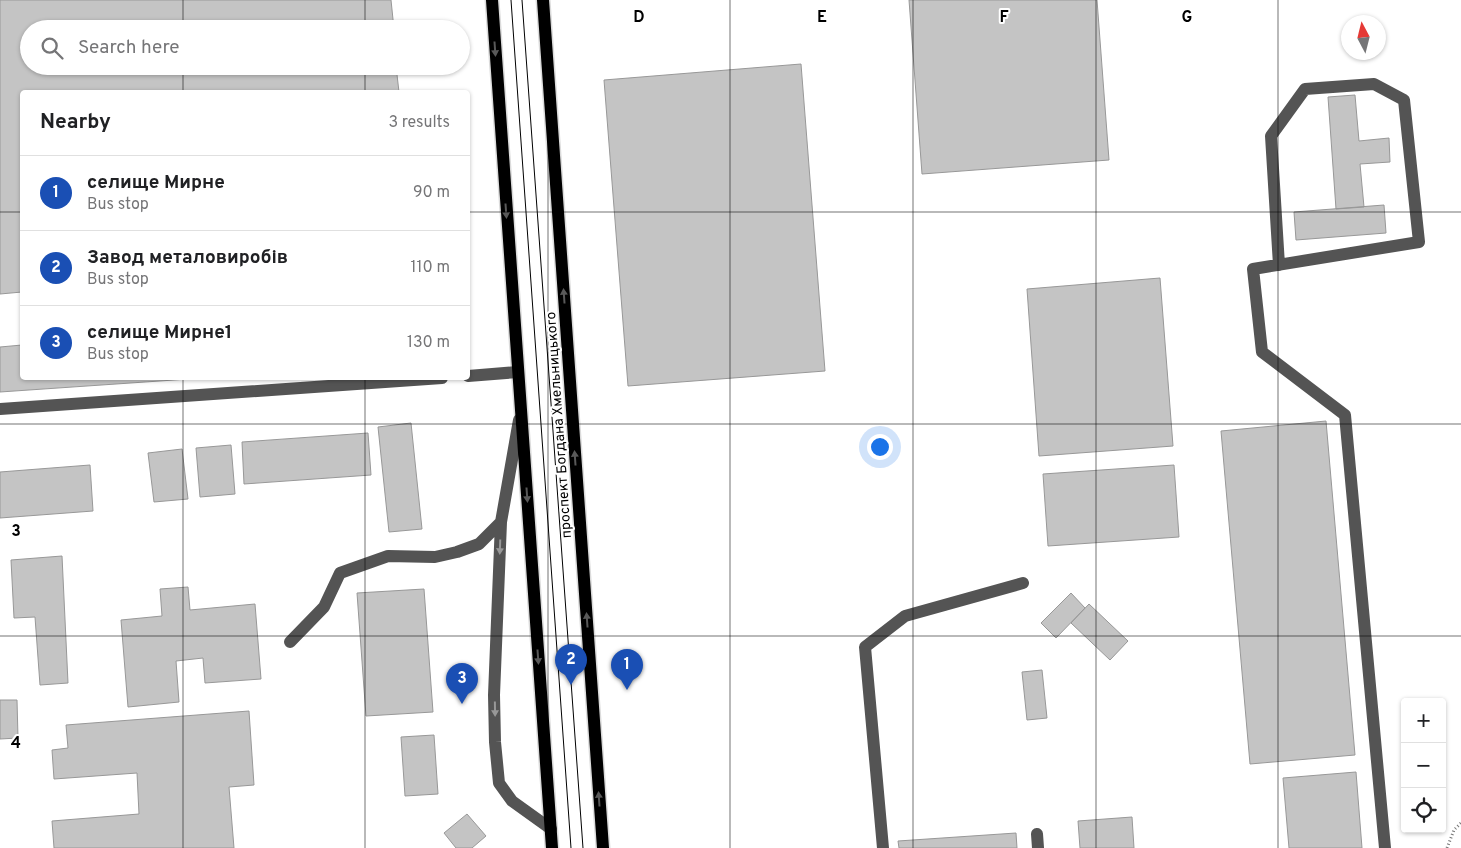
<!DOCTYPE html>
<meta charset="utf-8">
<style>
:root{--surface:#fff;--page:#f6f6f6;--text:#202124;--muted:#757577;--line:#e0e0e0;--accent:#000}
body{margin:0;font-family:Overpass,sans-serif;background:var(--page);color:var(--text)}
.controls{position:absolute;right:15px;bottom:15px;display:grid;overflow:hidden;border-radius:5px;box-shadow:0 1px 4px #0004}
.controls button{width:45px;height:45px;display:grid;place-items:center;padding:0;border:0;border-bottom:1px solid var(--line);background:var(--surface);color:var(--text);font:25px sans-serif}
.compass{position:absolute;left:1341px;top:15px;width:45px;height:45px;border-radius:50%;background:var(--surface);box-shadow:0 1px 4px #0004;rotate:353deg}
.you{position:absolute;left:879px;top:446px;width:18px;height:18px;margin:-12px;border:4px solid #fff;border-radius:50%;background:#1a73e8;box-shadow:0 0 0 8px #1a73e833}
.badge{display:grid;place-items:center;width:32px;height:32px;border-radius:50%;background:var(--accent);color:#fff;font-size:16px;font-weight:700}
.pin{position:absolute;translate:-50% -41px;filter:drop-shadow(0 1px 2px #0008)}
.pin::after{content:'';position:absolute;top:26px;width:18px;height:15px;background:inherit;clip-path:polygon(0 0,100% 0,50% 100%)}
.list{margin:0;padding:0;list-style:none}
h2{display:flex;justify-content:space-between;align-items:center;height:65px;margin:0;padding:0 20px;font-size:21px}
h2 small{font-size:16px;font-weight:400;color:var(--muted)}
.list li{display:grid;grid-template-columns:32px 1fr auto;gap:15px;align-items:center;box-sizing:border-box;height:75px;padding:0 20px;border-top:1px solid var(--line)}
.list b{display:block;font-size:19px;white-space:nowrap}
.list p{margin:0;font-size:16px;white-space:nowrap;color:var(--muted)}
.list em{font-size:16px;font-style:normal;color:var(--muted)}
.icon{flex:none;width:28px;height:28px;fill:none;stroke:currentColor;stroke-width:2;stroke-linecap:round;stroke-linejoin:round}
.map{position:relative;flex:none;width:1461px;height:848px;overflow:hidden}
.search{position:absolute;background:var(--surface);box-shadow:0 1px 4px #0004;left:20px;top:20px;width:450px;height:55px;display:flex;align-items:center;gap:12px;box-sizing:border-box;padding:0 18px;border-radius:28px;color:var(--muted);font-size:19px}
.panel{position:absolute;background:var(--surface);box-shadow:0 1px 4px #0004;left:20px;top:90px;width:450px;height:290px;border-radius:5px}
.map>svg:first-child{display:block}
.building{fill:#c4c4c4;stroke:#989898}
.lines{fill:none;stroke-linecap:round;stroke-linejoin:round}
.major-casing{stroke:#dbdbdb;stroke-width:15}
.path{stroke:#767676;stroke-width:3;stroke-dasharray:1 2.5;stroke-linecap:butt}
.minor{stroke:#545454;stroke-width:12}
.major{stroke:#000;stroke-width:12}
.tram{stroke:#000;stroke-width:1}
.oneway{fill:#595959}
.oneway2{fill:#989898}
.grid{fill:none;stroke:#000;stroke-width:1;stroke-opacity:0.55}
.labels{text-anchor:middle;stroke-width:4;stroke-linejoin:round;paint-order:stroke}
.street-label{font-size:14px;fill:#000;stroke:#fff}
.grid-label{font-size:16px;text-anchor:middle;font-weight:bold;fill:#000;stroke:#fff;stroke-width:4;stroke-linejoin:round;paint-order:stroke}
</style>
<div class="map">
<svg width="1461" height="848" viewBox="0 0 1461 848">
<rect width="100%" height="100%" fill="#fff"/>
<path class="building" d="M0,0H391L394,29H29V66H396L399,92H22V292L0,294Z
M909,0H1097L1109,160L922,174Z
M801,64L825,371L628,386L604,80Z
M1355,95L1359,141L1389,138L1390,162L1360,164L1364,207L1336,209L1328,97Z
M1384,205L1386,233L1296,240L1294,212Z
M1160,278L1173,446L1039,456L1027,289Z
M22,345V378H203L0,392V347Z
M1326,421L1355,755L1250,764L1221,431Z
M411,423L422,529L389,532L378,427Z
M368,433L371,475L244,484L242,442Z
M231,445L235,494L200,497L196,448Z
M182,449L188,499L154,502L148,453Z
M90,465L93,511L0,518V472Z
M1174,465L1179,537L1048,546L1043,474Z
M62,556L68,683L40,685L35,617L14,618L11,560Z
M188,587L190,610L255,604L261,679L205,683L203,658L176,661L179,702L128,707L121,620L162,616L160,589Z
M424,589L433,712L366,716L357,593Z
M1071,593L1085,608L1056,638L1041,623Z
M1089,604L1128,641L1110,660L1071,623Z
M1042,670L1047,718L1027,720L1022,672Z
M0,700H17L18,738L0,739Z
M249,711L254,785L229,787L234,848H54L52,821L139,814L137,773L54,779L52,750L68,748L66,725Z
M434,735L438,794L405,796L401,737Z
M1356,772L1362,848H1289L1283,778Z
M467,814L486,836L472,848H456L444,833Z
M1132,817L1134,848H1080L1078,821Z
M1016,833L1017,848H899L898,841Z"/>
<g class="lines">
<g class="major-casing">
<path id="major" d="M492,0L552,848
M543,0L603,848"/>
</g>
<path class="path" d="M1447,848L1454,830L1461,823"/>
<path class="minor" d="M1279,265L1271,136L1305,89L1374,84L1404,100L1419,242L1253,269L1262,352L1345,415L1385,848
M468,376L518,372
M0,409L442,378
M519,420L501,522L494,695L495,742L499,783L512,801L551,829
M290,642L324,607L340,573L388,556L435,557L457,552L479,544L501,522
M1037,834L1038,848
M883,848L865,647L905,616L1023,583"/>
<use href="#major" class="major"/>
<path class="tram" d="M511,0L571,848
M522,0L583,848"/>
</g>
<defs><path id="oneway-solid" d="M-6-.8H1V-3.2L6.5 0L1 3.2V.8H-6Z" transform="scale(1.25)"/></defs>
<g class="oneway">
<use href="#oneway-solid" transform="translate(495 49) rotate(86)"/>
<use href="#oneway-solid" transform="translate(506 211) rotate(86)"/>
<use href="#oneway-solid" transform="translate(564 296) rotate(-94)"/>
<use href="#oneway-solid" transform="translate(575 458) rotate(-94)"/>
<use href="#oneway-solid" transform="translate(527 495) rotate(86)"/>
<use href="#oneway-solid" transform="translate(587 620) rotate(-94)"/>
<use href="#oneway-solid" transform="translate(538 657) rotate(86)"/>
<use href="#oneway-solid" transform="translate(599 799) rotate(-94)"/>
</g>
<g class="oneway2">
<use href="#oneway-solid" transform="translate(500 547) rotate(92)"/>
<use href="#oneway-solid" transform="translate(495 709) rotate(89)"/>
</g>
<path class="grid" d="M183,0V29M365,0V29M548,0V848M730,0V848M913,0V848M1096,0V848M1278,0V848M183,66V92M365,66V92M0,212H22M468,212H1461M183,378V848M365,378V848M0,424H1461M0,636H1461"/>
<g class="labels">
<g class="street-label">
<text transform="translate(558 425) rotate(-94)" y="5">проспект Богдана Хмельницького</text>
</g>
</g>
<g class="grid-label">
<text x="639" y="22">D</text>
<text x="822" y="22">E</text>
<text x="1004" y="22">F</text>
<text x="1187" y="22">G</text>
<text x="16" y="536">3</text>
<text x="16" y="748">4</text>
</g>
</svg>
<div class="controls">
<button>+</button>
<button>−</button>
<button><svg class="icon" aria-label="locate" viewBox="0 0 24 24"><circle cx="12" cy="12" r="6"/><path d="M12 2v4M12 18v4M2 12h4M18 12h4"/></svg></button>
</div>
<svg class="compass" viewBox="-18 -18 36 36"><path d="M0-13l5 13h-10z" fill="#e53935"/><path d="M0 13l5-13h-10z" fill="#757577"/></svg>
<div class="you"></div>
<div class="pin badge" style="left:627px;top:690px;background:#1a4fb4">1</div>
<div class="pin badge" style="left:571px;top:685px;background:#1a4fb4">2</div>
<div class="pin badge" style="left:462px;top:704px;background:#1a4fb4">3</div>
<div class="search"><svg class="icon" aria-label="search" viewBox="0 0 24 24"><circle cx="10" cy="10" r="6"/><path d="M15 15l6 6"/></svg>Search here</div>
<section class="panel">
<h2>Nearby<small>3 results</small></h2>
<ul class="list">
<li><span class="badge" style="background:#1a4fb4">1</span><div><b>селище Мирне</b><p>Bus stop</p></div><em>90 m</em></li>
<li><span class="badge" style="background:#1a4fb4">2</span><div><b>Завод металовиробів</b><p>Bus stop</p></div><em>110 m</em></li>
<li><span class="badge" style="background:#1a4fb4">3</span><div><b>селище Мирне1</b><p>Bus stop</p></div><em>130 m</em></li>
</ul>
</section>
</div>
